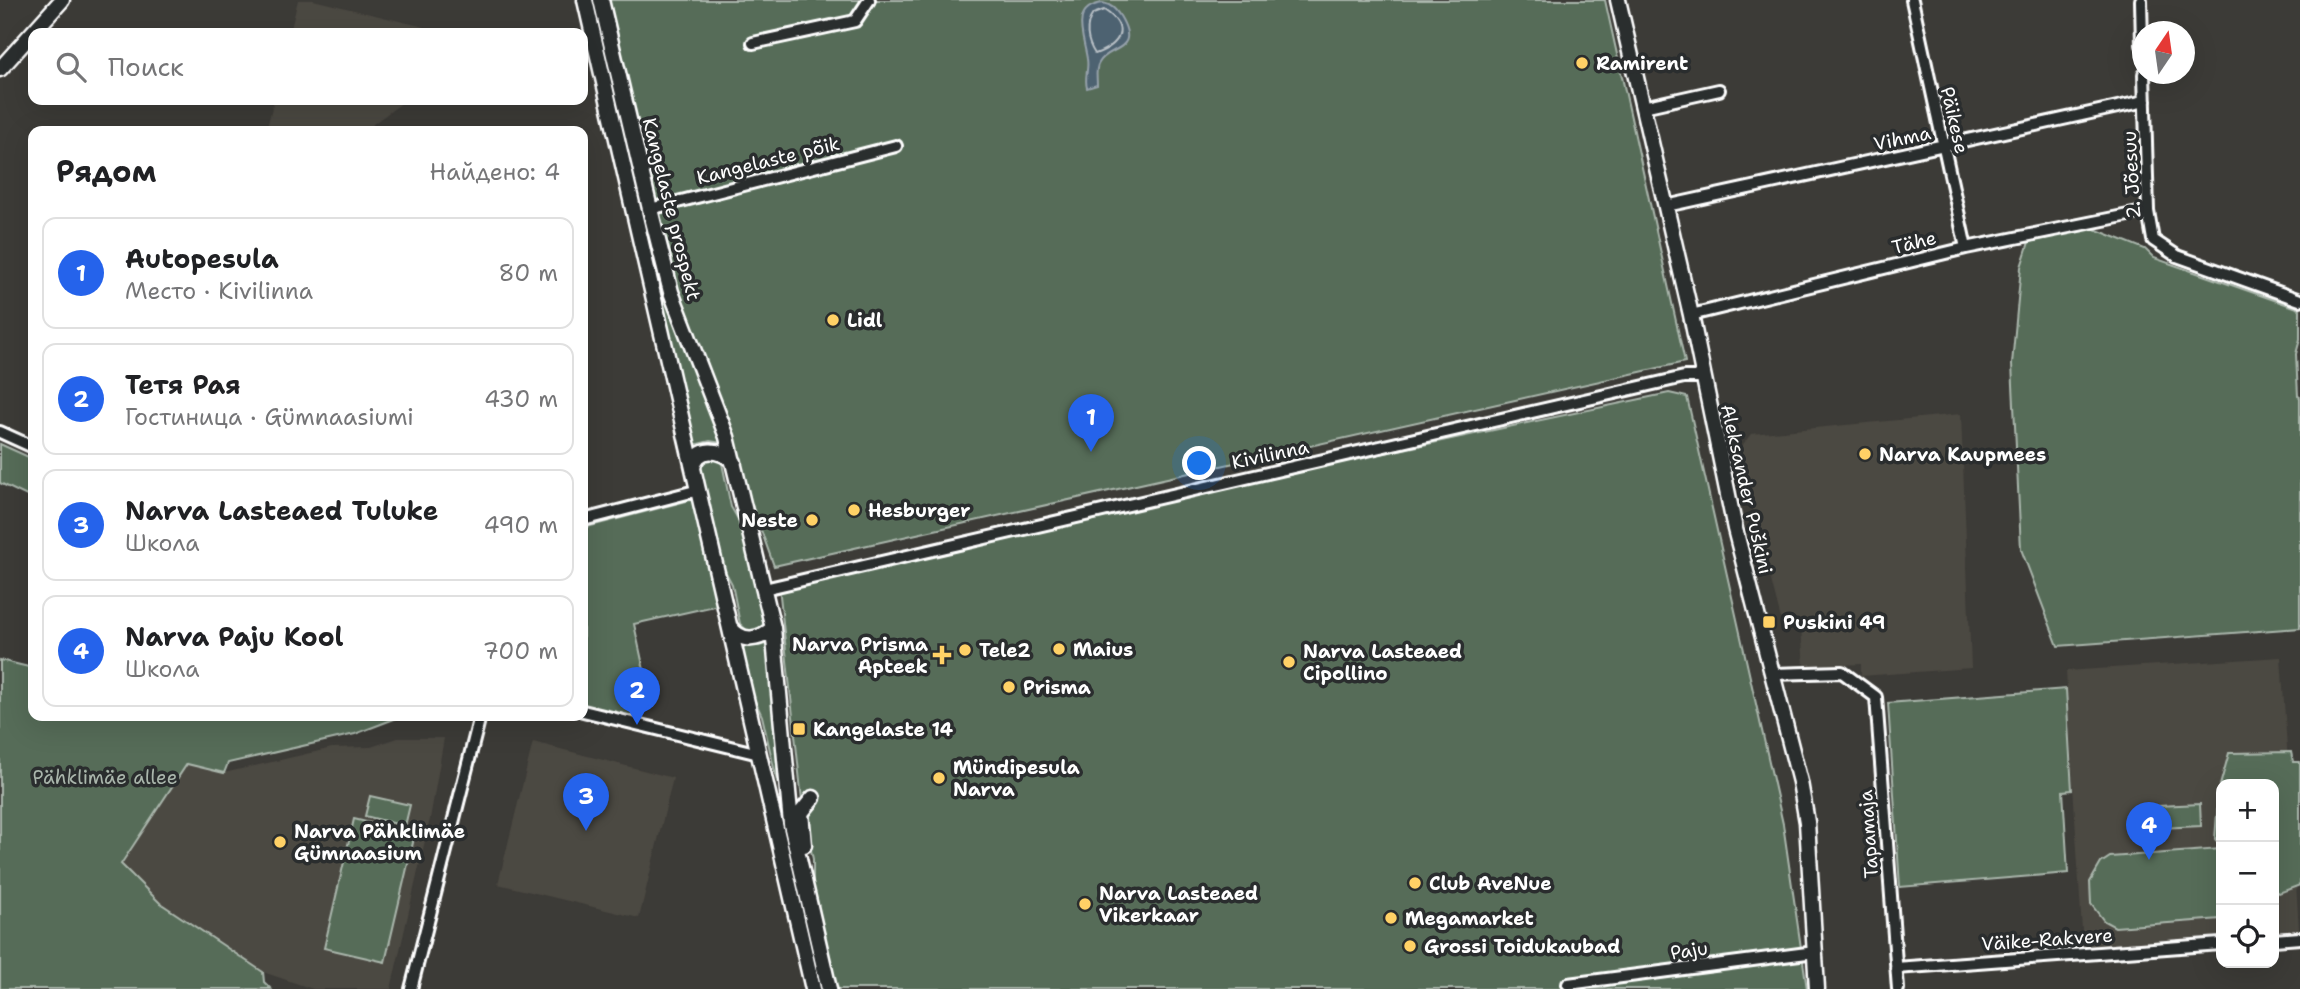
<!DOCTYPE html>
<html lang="ru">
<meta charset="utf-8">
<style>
:root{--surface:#fff;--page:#f2f2f2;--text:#202124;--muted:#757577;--line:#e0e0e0;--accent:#2563eb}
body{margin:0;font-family:"Shantell Sans",sans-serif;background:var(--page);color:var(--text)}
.controls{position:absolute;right:21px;bottom:21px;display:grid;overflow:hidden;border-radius:14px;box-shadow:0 7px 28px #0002}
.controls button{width:63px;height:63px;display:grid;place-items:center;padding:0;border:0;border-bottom:2px solid var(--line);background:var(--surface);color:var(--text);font:35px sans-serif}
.compass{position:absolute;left:2132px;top:21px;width:63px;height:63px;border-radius:50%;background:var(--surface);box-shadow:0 7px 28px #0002;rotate:13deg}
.you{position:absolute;left:1200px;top:464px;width:24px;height:24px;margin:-18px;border:5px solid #fff;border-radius:50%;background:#1a73e8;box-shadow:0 0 0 10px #1a73e833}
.badge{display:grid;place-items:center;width:46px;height:46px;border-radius:50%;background:var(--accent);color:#fff;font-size:23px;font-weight:700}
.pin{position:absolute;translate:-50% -58px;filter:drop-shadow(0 2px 4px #0008)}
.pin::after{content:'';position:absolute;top:37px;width:24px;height:21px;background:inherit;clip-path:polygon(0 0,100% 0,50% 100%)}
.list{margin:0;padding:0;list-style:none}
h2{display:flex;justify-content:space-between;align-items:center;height:91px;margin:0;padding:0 28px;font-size:30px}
h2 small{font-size:23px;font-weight:400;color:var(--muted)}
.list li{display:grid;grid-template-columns:46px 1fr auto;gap:21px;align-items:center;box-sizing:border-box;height:112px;margin:0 14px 14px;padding:0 14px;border:2px solid var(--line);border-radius:14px}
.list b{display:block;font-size:26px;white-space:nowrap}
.list p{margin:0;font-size:23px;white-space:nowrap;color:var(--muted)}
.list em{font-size:23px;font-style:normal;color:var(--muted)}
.icon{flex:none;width:38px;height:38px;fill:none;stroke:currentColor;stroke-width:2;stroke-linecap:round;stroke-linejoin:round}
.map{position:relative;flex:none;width:2300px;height:989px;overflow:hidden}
.search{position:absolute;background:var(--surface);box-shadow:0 7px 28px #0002;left:28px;top:28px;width:560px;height:77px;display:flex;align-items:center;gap:18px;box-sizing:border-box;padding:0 24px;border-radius:14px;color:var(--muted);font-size:26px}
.panel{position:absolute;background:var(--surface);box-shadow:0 7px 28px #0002;left:28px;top:126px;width:560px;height:595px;border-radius:14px}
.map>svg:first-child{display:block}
.built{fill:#4c4942}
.green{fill:#566c58;stroke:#aab6ac;stroke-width:2}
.water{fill:#4e6271;stroke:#95a1aa;stroke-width:2}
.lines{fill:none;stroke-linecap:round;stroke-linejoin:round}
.shore{stroke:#b8c0c6;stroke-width:2}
.street-casing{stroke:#fff;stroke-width:16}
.secondary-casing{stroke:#fff;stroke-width:19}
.street{stroke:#2a2d2e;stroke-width:10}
.secondary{stroke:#2a2d2e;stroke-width:14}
.poi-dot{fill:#ffd166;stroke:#2a2d2e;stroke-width:2.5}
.labels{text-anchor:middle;stroke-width:7;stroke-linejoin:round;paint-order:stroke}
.poi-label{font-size:19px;font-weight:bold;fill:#fff;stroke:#2a2d2e;text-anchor:start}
.street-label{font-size:19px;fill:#fff;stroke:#2a2d2e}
.park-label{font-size:19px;fill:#aab6ac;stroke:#2a2d2e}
</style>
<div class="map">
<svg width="2300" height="989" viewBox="0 0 2300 989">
<rect width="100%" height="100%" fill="#3c3b37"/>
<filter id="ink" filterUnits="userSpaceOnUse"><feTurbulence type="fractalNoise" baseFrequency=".0143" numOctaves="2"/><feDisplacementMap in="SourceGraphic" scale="14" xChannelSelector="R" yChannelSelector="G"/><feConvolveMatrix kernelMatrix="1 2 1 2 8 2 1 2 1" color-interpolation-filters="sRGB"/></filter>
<g filter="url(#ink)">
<path class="built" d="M298,0H313L424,27L423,33H290Z
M274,100H406L373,124L372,131H266Z
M1961,414L1971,668L1861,676V664L1804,667L1801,627H1783L1738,451L1751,434Z
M2281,657L2299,930L2274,932V784H2221V936L2083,947L2066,671Z
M398,738H444L430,819L391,989H313L263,972L160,903L121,865L187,764L224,773L332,748L371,747Z
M533,742L673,778L639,918L498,884Z"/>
<path class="green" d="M606,0H1605L1685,362L774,566L662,256Z
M2092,228L2145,249L2154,258L2300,309V339L2296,354L2298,396L2300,397V628L2058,646L2021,549L2012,364L2021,267L2029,242Z
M662,290L722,443L710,441L694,445L659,291Z
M1669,393L1687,397L1783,824L1807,989H836L813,895V859L804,819L779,586L1021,530Z
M0,444L33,459V499L0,483Z
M718,457L722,463L731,507L742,526L764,621L761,629L750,633L740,624L732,584L722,565L700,468L703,459Z
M694,499L719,605L634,624L647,684L639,720L583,707V528Z
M769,643L778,780L777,781L762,716L750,690L739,645L759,646Z
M0,660L33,668V716H402L355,734L228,763L224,773L187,764L121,864L160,903L263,972L264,982L271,989H0Z
M2066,689L2072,790L2063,791L2068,873L1900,887L1888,703Z
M2291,752L2293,762H2300V885L2279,893L2274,891V784H2221V846L2215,839L2219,789L2229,753Z
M370,796L410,805L405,826L365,816Z
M2200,804L2201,826L2160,828L2158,806Z
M354,819L415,834L385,962L324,948Z
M2221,849V919L2115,927L2104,921L2091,904L2090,882L2101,863L2110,857Z"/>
<path class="water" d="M1103,3C1112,5 1115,9 1120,16C1142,53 1108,45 1099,63C1095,68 1097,78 1097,85L1087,88C1084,77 1089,69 1087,59C1084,38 1069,7 1103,3Z"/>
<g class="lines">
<path class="shore" d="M1104,10C1131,28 1120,45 1095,54C1087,42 1084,26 1093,14Z"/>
<g class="street-casing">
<path id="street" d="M1912,0L1966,248
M2141,0L2142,45
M753,43L855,21L869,0
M2144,74L2148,211L2153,240L2177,256L2300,300
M1643,107L1719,90
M1666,206L2145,101
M650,209L896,146
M1691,315L1966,248L2148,211
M0,432L33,447
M583,520L699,490
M764,589L1684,377H1702
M1772,674L1842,672L1876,697L1898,989
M583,711L759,754
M2274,940L2300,938
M1896,968L2221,944
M1568,984L1815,952
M411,989L480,716"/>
</g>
<g class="secondary-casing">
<path id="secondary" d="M585,0L813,989
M601,0L650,209L671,292L727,437L773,628L791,824L829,989
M1618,0L1691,315L1735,529L1800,782L1807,822L1817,989
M0,69L62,0
M693,468C696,445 722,449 734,462
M730,627C742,644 760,640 773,628
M804,845L801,813L813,798"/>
</g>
<use href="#street" class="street"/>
<use href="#secondary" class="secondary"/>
</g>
</g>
<g class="poi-dot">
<circle cx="1582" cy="63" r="7"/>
<circle cx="833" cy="320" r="7"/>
<circle cx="1865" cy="454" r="7"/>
<circle cx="854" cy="510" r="7"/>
<circle cx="812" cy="520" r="7"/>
<rect x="1762" y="615" width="14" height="14" rx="3.5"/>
<circle cx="1059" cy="649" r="7"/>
<circle cx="965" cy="650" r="7"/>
<path d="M938.5 644.5h7v7h7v7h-7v7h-7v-7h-7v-7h7z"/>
<circle cx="1289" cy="662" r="7"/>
<circle cx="1009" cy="687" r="7"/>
<rect x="792" y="722" width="14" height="14" rx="3.5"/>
<circle cx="939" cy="778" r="7"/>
<circle cx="280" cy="842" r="7"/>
<circle cx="1415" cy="883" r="7"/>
<circle cx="1085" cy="904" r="7"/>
<circle cx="1391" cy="918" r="7"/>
<circle cx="1410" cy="946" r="7"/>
</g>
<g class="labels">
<g class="poi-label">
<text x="1596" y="70">Ramirent</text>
<text x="847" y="327">Lidl</text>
<text x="1879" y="461">Narva Kaupmees</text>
<text x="868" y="517">Hesburger</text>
<text x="798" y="527" text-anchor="end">Neste</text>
<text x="1783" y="629">Puskini 49</text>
<text x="928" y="651" text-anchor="end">Narva Prisma<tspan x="928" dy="22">Apteek</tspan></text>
<text x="1073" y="656">Maius</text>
<text x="979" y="657">Tele2</text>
<text x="1303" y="658">Narva Lasteaed<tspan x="1303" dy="22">Cipollino</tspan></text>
<text x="1023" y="694">Prisma</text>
<text x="813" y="736">Kangelaste 14</text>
<text x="953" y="774">Mündipesula<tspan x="953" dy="22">Narva</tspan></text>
<text x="294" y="838">Narva Pähklimäe<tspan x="294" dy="22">Gümnaasium</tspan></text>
<text x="1429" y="890">Club AveNue</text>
<text x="1099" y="900">Narva Lasteaed<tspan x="1099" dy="22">Vikerkaar</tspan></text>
<text x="1405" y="925">Megamarket</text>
<text x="1424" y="953">Grossi Toidukaubad</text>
</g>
<g class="street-label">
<text transform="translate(1955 120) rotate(77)" y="7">Päikese</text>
<text transform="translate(1902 138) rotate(-12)" y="7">Vihma</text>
<text transform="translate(768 160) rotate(-14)" y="7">Kangelaste põik</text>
<text transform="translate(2131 175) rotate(-93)" y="7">2. Jõesuu</text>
<text transform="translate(672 209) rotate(76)" y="7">Kangelaste prospekt</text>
<text transform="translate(1914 242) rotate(-14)" y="7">Tähe</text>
<text transform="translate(1270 454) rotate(-12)" y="7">Kivilinna</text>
<text transform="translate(1747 489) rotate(77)" y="7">Aleksander Puškini</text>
<text transform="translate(1868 834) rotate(-94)" y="7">Tapamaja</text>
<text transform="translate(2047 939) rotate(-4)" y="7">Väike-Rakvere</text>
<text transform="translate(1689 950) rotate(-8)" y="7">Paju</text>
</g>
<g class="park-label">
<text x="105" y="784">Pähklimäe allee</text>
</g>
</g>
</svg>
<div class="controls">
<button>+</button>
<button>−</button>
<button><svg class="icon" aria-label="locate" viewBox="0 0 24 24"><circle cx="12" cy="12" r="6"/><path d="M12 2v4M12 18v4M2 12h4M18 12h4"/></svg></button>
</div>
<svg class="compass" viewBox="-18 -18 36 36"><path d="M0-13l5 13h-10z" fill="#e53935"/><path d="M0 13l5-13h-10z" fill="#757577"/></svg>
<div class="you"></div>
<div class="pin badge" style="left:1091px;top:452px">1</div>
<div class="pin badge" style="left:637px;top:725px">2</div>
<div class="pin badge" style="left:586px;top:831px">3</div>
<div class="pin badge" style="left:2149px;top:860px">4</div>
<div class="search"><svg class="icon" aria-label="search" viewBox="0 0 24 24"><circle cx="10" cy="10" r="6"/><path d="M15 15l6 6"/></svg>Поиск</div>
<section class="panel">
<h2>Рядом<small>Найдено: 4</small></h2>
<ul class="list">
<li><span class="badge">1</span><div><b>Autopesula</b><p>Место · Kivilinna</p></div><em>80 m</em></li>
<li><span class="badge">2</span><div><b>Тетя Рая</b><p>Гостиница · Gümnaasiumi</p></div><em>430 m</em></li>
<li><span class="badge">3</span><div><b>Narva Lasteaed Tuluke</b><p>Школа</p></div><em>490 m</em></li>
<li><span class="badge">4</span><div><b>Narva Paju Kool</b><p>Школа</p></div><em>700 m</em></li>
</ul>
</section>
</div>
